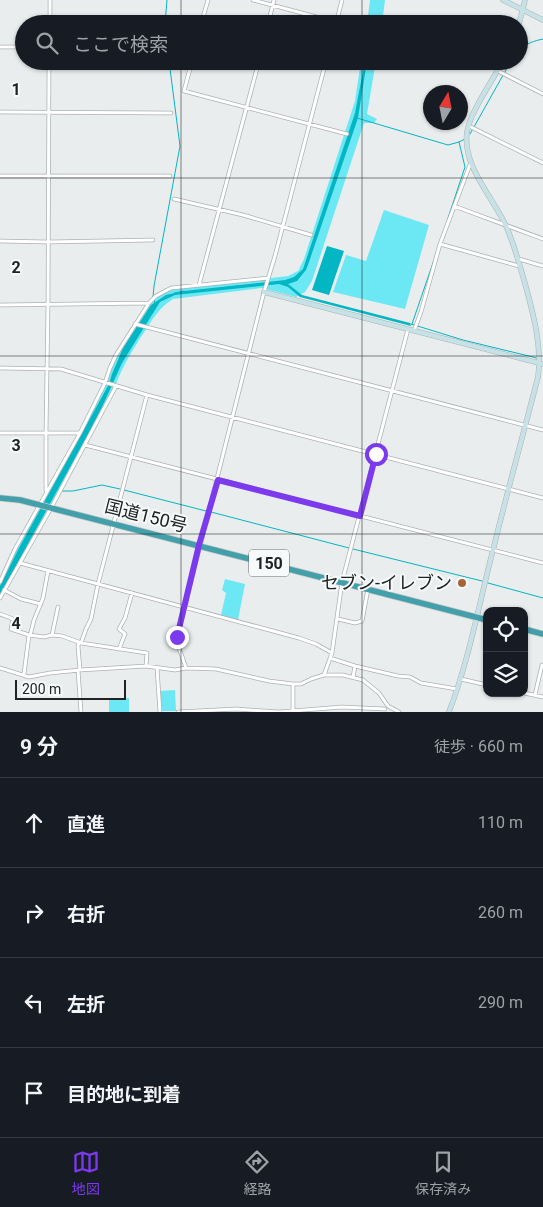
<!DOCTYPE html>
<html lang="ja">
<meta charset="utf-8">
<style>
:root{--surface:#171b24;--page:#20242c;--text:#f1f3f6;--muted:#9ea1a6;--line:#363941;--accent:#7c3aed}
body{margin:0;font-family:Roboto,"Noto Sans JP",sans-serif;background:var(--page);color:var(--text)}
.controls{position:absolute;right:15px;bottom:15px;display:grid;overflow:hidden;border-radius:10px;box-shadow:0 1px 4px #0004}
.controls button{width:45px;height:45px;display:grid;place-items:center;padding:0;border:0;border-bottom:1px solid var(--line);background:var(--surface);color:var(--text);font:25px sans-serif}
.compass{position:absolute;left:423px;top:85px;width:45px;height:45px;border-radius:50%;background:var(--surface);box-shadow:0 1px 4px #0004;rotate:10deg}
.scale{position:absolute;left:15px;bottom:12px;width:111px;box-sizing:border-box;padding-left:5px;border:2px solid #212323;border-top:0;font-size:14px;line-height:18px;white-space:nowrap;color:#212323;-webkit-text-stroke:4px #f6fafb;paint-order:stroke}
.stop{position:absolute;width:15px;height:15px;margin:-11px;border:4px solid #7c3aed;border-radius:50%;background:#fff}
.stop.end{background:#7c3aed;border-color:#fff;box-shadow:0 1px 5px #0008}
.list{margin:0;padding:0;list-style:none}
h2{display:flex;justify-content:space-between;align-items:center;height:65px;margin:0;padding:0 20px;font-size:21px}
h2 small{font-size:16px;font-weight:400;color:var(--muted)}
.list li{display:grid;grid-template-columns:32px 1fr auto;gap:15px;align-items:center;box-sizing:border-box;height:90px;padding:0 20px;border-top:1px solid var(--line)}
.list b{display:block;font-size:19px;white-space:nowrap}
.list em{font-size:16px;font-style:normal;color:var(--muted)}
.icon{flex:none;width:28px;height:28px;fill:none;stroke:currentColor;stroke-width:2;stroke-linecap:round;stroke-linejoin:round}
.map{position:relative;flex:none;width:543px;height:712px;overflow:hidden}
.search{position:absolute;background:var(--surface);box-shadow:0 1px 4px #0004;left:15px;right:15px;top:15px;height:55px;display:flex;align-items:center;gap:12px;box-sizing:border-box;padding:0 18px;border-radius:28px;color:var(--muted);font-size:19px}
.sheet{height:425px;background:var(--surface)}
nav{display:flex;justify-content:space-around;align-items:center;box-sizing:border-box;height:70px;border-top:1px solid var(--line);background:var(--surface);font-size:14px;color:var(--muted)}
nav a{display:grid;justify-items:center;gap:2px}
nav .on{color:var(--accent)}
.map>svg:first-child{display:block}
.green{fill:#6be8f4}
.water{fill:#03b6c4}
.lines{fill:none;stroke-linecap:round;stroke-linejoin:round}
.stream{stroke:#03b6c4;stroke-width:1}
.street-casing{stroke:#adb1b2;stroke-width:4.5}
.secondary-casing{stroke:#adb1b2;stroke-width:5.5}
.highway-casing{stroke:#cacaca;stroke-width:7}
.street{stroke:#fff;stroke-width:3}
.secondary{stroke:#c7e2e6;stroke-width:4.5}
.highway{stroke:#43a0aa;stroke-width:5.5}
.route{stroke:#7c3aed;stroke-width:6}
.grid{fill:none;stroke:#212323;stroke-width:1;stroke-opacity:0.55}
.poi-dot{fill:#a76333;stroke:#f6fafb;stroke-width:2}
.labels{text-anchor:middle;stroke-width:4;stroke-linejoin:round;paint-order:stroke}
.shield{fill:#f6fafb;stroke:#616464;stroke-width:1}
.shield-label{font-size:16px;font-weight:bold;fill:#212323}
.street-label{font-size:18px;fill:#212323;stroke:#f6fafb}
.poi-label{font-size:18px;fill:#212323;stroke:#f6fafb;text-anchor:end}
.grid-label{font-size:16px;text-anchor:middle;font-weight:bold;fill:#212323;stroke:#f6fafb;stroke-width:4;stroke-linejoin:round;paint-order:stroke}
</style>
<div class="map">
<svg width="543" height="712" viewBox="0 0 543 712">
<rect width="100%" height="100%" fill="#e9edee"/>
<path class="green" d="M370,0H385L382,24H367Z
M361,61H376L367,114L377,119L374,123H364L312,281L305,292L296,297L262,288L173,299C160,307 153,318 145,331C130,353 120,371 111,397L0,599V582L6,569L82,428L116,355L153,300L166,290L288,276L298,271L304,259L355,101Z
M384,210L429,225L405,309L333,292L346,255L366,261Z
M225,579L245,584L238,620L221,615L226,593L222,590Z
M175,690L176,711H161L160,691Z
M129,698V712H109V699Z"/>
<path class="water" d="M365,61H367L358,118L309,262L306,270L297,281L288,284L302,295L410,323L411,326L300,297L288,287L279,284L175,295L160,302L122,363L102,407L87,436L0,595V586L19,548L109,384L112,374L123,348L151,305L166,295L184,291L285,280L294,277L303,269L355,113Z
M327,246L344,251L329,295L312,290Z"/>
<g class="lines">
<path class="stream" d="M165,24L167,0
M519,51C526,43 534,41 543,39
M357,118L448,145L459,142L465,139
M470,134L511,61
M448,218L465,167L459,142
M228,287L239,286
M174,293L184,291
M155,303L153,297L154,286L180,146L169,61
M411,324L463,340L537,358
M412,324L435,257
M124,490L206,511
M61,491H73L102,485L120,489
M211,512L349,548
M353,549L482,581
M488,583L543,598"/>
<g class="street-casing">
<path id="street" d="M253,0L343,24
M50,24V0
M201,24L208,0
M268,24L274,0
M336,24L342,0
M0,47H24
M192,61L184,91L347,134
M498,71L543,94
M0,112L171,113
M469,126L543,163
M0,176H170
M174,199L243,215L311,235
M454,206L543,239
M0,241L48,242L153,240
M440,244L519,266
M519,259L543,266
M199,285L259,61
M0,305L149,303
M135,324L543,430
M414,331L421,312L440,244L471,162
M0,368L61,369L147,395L543,498
M0,433H79
M85,445L543,563
M46,491V433L48,305L49,61
M20,563L299,638L316,644L332,653
M0,582L15,549L80,433L105,383L110,368L116,355L149,303L156,296L171,288L268,278
M4,590L21,599L41,604
M0,598L51,508L116,386
M0,614L13,619L11,629L29,635L44,637L52,635L62,636L81,643L147,653L146,666
M338,619L355,623L362,621L368,589
M52,635L58,607
M30,636L34,620L43,598L48,571
M79,642L78,646L80,670
M81,643L86,629L91,619L98,584L147,395
M119,649L125,634L119,629L125,618L132,593
M330,658L355,666L398,676L410,677L421,683L457,689
M0,668L29,677L50,673L80,670L146,666L175,670L186,668L216,669L269,681L293,684H301L311,679L324,675H343L363,680L379,693L388,706L399,712
M157,668L160,712
M186,668L178,645L177,637L264,292L275,256L326,61
M78,670L81,712
M24,674L29,635
M324,675L332,653L342,582L408,329
M353,677L355,666
M461,679L487,685
M524,693L543,697
M535,695L542,665
M293,711V684
M178,712L236,709L279,712L342,707L385,709"/>
</g>
<g class="secondary-casing">
<path id="secondary" d="M503,0L543,20
M519,24L525,0
M264,292L543,364
M449,712C469,660 479,604 493,550C507,493 523,435 538,377C542,347 534,317 526,287C520,267 515,246 506,226C493,197 462,166 467,132C470,112 493,80 503,61"/>
</g>
<g class="highway-casing">
<path id="highway" d="M0,498L20,500L51,508L487,620
M524,629L543,634"/>
</g>
<use href="#street" class="street"/>
<use href="#secondary" class="secondary"/>
<use href="#highway" class="highway"/>
</g>
<g class="lines">
<path class="route" d="M177,637L199,545L218,480L360,516L376,454"/>
</g>
<path class="grid" d="M181,0V24M362,0V24M181,61V712M362,61V712M0,178H543M0,356H543M0,534H543"/>
<circle class="poi-dot" cx="462" cy="583" r="5"/>
<g class="labels">
<rect class="shield" x="249" y="549.5" width="40" height="27" rx="4"/>
<g class="shield-label">
<text x="269" y="569">150</text>
</g>
<g class="street-label">
<text transform="translate(146 516) rotate(14)" y="6">国道150号</text>
</g>
<g class="poi-label">
<text x="452" y="589">セブン-イレブン</text>
</g>
</g>
<g class="grid-label">
<text x="16" y="95">1</text>
<text x="16" y="273">2</text>
<text x="16" y="451">3</text>
<text x="16" y="629">4</text>
</g>
</svg>
<div class="controls">
<button><svg class="icon" aria-label="locate" viewBox="0 0 24 24"><circle cx="12" cy="12" r="6"/><path d="M12 2v4M12 18v4M2 12h4M18 12h4"/></svg></button>
<button><svg class="icon" aria-label="layers" viewBox="0 0 24 24"><path d="M12 4l9 5-9 5-9-5zM3 14l9 5 9-5"/></svg></button>
</div>
<svg class="compass" viewBox="-18 -18 36 36"><path d="M0-13l5 13h-10z" fill="#e53935"/><path d="M0 13l5-13h-10z" fill="#9ea1a6"/></svg>
<div class="scale">200 m</div>
<div class="stop" style="left:376px;top:454px"></div>
<div class="stop end" style="left:177px;top:637px"></div>
<div class="search"><svg class="icon" aria-label="search" viewBox="0 0 24 24"><circle cx="10" cy="10" r="6"/><path d="M15 15l6 6"/></svg>ここで検索</div>
</div>
<section class="sheet">
<h2>9 分<small>徒歩 · 660 m</small></h2>
<ul class="list">
<li><svg class="icon" aria-label="ahead" viewBox="0 0 24 24"><path d="M12 20V5M6 11l6-6 6 6"/></svg><div><b>直進</b></div><em>110 m</em></li>
<li><svg class="icon" aria-label="right" viewBox="0 0 24 24"><path d="M7 20v-9h11M14 6l5 5-5 5"/></svg><div><b>右折</b></div><em>260 m</em></li>
<li><svg class="icon" aria-label="left" viewBox="0 0 24 24"><path d="M17 20v-9H6M10 6l-5 5 5 5"/></svg><div><b>左折</b></div><em>290 m</em></li>
<li><svg class="icon" aria-label="arrive" viewBox="0 0 24 24"><path d="M6 21V4h12l-3 4 3 4H6"/></svg><div><b>目的地に到着</b></div></li>
</ul>
</section>
<nav>
<a class="on"><svg class="icon" aria-label="map" viewBox="0 0 24 24"><path d="M3 6l6-2 6 2 6-2v14l-6 2-6-2-6 2zM9 4v14M15 6v14"/></svg>地図</a>
<a><svg class="icon" aria-label="directions" viewBox="0 0 24 24"><path d="M12 3l9 9-9 9-9-9zM9 14v-3h6M13 9l2 2-2 2"/></svg>経路</a>
<a><svg class="icon" aria-label="saved" viewBox="0 0 24 24"><path d="M7 4h10v16l-5-4-5 4z"/></svg>保存済み</a>
</nav>
